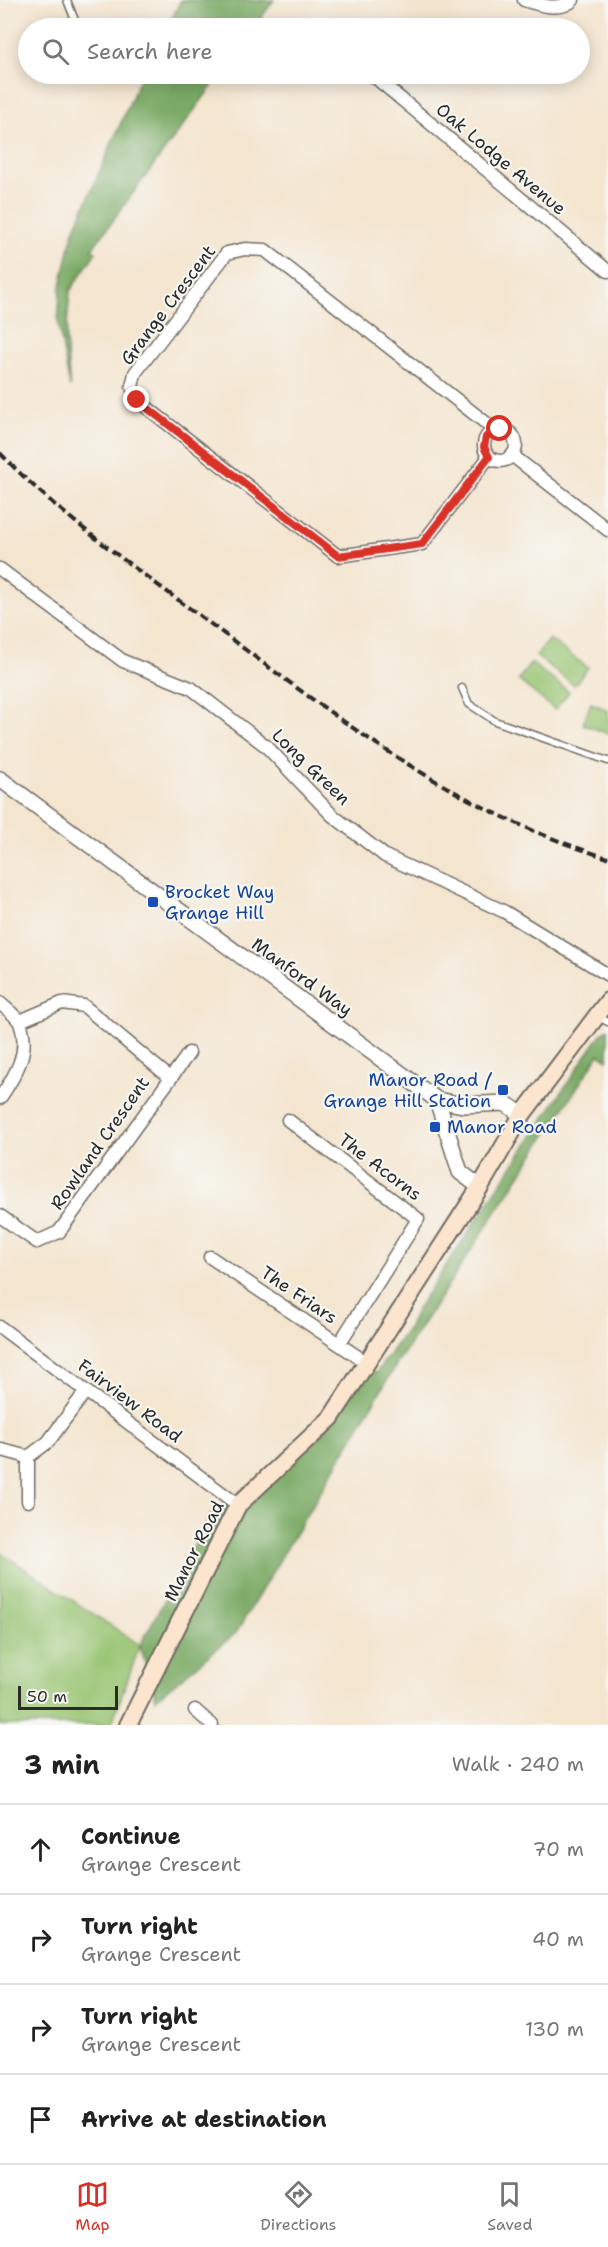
<!DOCTYPE html>
<meta charset="utf-8">
<style>
:root{--surface:#fff;--page:#f2f2f2;--text:#222;--muted:#767676;--line:#e0e0e0;--accent:#d93025}
body{margin:0;font-family:"Shantell Sans",sans-serif;background:var(--page);color:var(--text)}
.scale{position:absolute;left:18px;bottom:15px;width:100px;box-sizing:border-box;padding-left:6px;border:3px solid #2b2b2b;border-top:0;font-size:16px;line-height:21px;white-space:nowrap;color:#2b2b2b;-webkit-text-stroke:4px #f6f6f2;paint-order:stroke}
.stop{position:absolute;width:18px;height:18px;margin:-14px;border:4px solid #d93025;border-radius:50%;background:#fff}
.stop.end{background:#d93025;border-color:#fff;box-shadow:0 2px 6px #0008}
.list{margin:0;padding:0;list-style:none}
h2{display:flex;justify-content:space-between;align-items:center;height:78px;margin:0;padding:0 24px;font-size:26px}
h2 small{font-size:20px;font-weight:400;color:var(--muted)}
.list li{display:grid;grid-template-columns:39px 1fr auto;gap:18px;align-items:center;box-sizing:border-box;height:90px;padding:0 24px;border-top:2px solid var(--line)}
.list b{display:block;font-size:22px;white-space:nowrap}
.list p{margin:0;font-size:20px;white-space:nowrap;color:var(--muted)}
.list em{font-size:20px;font-style:normal;color:var(--muted)}
.icon{flex:none;width:33px;height:33px;fill:none;stroke:currentColor;stroke-width:2;stroke-linecap:round;stroke-linejoin:round}
.map{position:relative;flex:none;width:608px;height:1725px;overflow:hidden}
.search{position:absolute;background:var(--surface);box-shadow:0 3px 15px #0003;left:18px;right:18px;top:18px;height:66px;display:flex;align-items:center;gap:15px;box-sizing:border-box;padding:0 21px;border-radius:33px;color:var(--muted);font-size:22px}
.sheet{height:438px;background:var(--surface)}
nav{display:flex;justify-content:space-around;align-items:center;box-sizing:border-box;height:84px;border-top:2px solid var(--line);background:var(--surface);font-size:16px;color:var(--muted)}
nav a{display:grid;justify-items:center;gap:3px}
nav .on{color:var(--accent)}
.map>svg:first-child{display:block}
.green{fill:#99c573;stroke:#62784f;stroke-width:1.5}
.forest{fill:#7aaa65;stroke:#526a48;stroke-width:1.5}
.lines{fill:none;stroke-linecap:round;stroke-linejoin:round}
.service-casing{stroke:#716c64;stroke-width:9}
.minor-casing{stroke:#716c64;stroke-width:15}
.tertiary-casing{stroke:#716c64;stroke-width:18}
.secondary-casing{stroke:#716c64;stroke-width:20}
.service{stroke:#fff;stroke-width:6}
.minor{stroke:#fff;stroke-width:12}
.tertiary{stroke:#fff;stroke-width:15}
.secondary{stroke:#fbe5cf;stroke-width:16}
.rail{stroke:#2b2b2b;stroke-width:4;stroke-dasharray:9 4.5;stroke-linecap:butt}
.route{stroke:#d93025;stroke-width:8}
.transit-dot{fill:#1a4fb4;stroke:#f6f6f2;stroke-width:2}
.labels{text-anchor:middle;stroke-width:4.5;stroke-linejoin:round;paint-order:stroke}
.street-label{font-size:18px;fill:#2b2b2b;stroke:#f6f6f2}
.transit-label{font-size:18px;fill:#164399;stroke:#f6f6f2;text-anchor:start}
</style>
<div class="map">
<svg width="608" height="1725" viewBox="0 0 608 1725">
<rect width="100%" height="100%" fill="#f6f6f2"/>
<filter id="ink" filterUnits="userSpaceOnUse"><feTurbulence type="fractalNoise" baseFrequency=".0167" numOctaves="2"/><feDisplacementMap in="SourceGraphic" scale="12" xChannelSelector="R" yChannelSelector="G"/><feConvolveMatrix kernelMatrix="1 2 1 2 8 2 1 2 1" color-interpolation-filters="sRGB"/></filter>
<filter id="wash" filterUnits="userSpaceOnUse"><feTurbulence type="fractalNoise" baseFrequency=".008" numOctaves="4" result="noise"/><feDisplacementMap in="SourceGraphic" scale="24" xChannelSelector="R" yChannelSelector="G"/><feGaussianBlur stdDeviation="1.35" result="paint"/><feColorMatrix in="noise" values="0 0 0 0 0 0 0 0 0 0 0 0 0 0 0 0 0 1.4 0 .05"/><feComposite in="paint" operator="in"/></filter>
<g filter="url(#wash)">
<rect width="100%" height="100%" fill="#f4e5cf"/>
<path class="green" d="M549,639L588,668L574,685L536,656Z
M531,663L569,692L555,710L518,680Z
M591,703L608,710V734L583,724Z
M0,1552L140,1645L111,1725H0Z"/>
<path class="forest" d="M181,0H274L254,28H167Z
M142,74H221L92,249L96,252L70,291L66,338L70,388L58,322L60,289L73,233Z
M608,1029V1060L599,1054L398,1362L236,1633L156,1699L140,1645L213,1511L314,1442L370,1369L376,1373L410,1325L417,1309L585,1057L602,1033Z"/>
</g>
<g filter="url(#ink)">
<g class="lines">
<g class="service-casing">
<path id="service" d="M67,0L78,28
M462,688L469,704L495,721L608,761
M597,1016L608,1022"/>
</g>
<g class="minor-casing">
<path id="minor" d="M524,0C539,5 560,12 573,0
M371,74L608,271
M484 445a16 16 0 1 1 32 0a16 16 0 1 1-32 0Z
M513,456L608,530
M489,457L422,544L338,556L137,400L132,387L135,373L227,253L245,249L265,250L495,430
M0,569L123,661L191,688L266,746L332,815L385,856L505,912L608,975
M0,1003C6,1009 17,1016 20,1023C31,1051 15,1076 0,1098
M20,1021L62,1003L84,1006L169,1077
M288,1120L418,1219L339,1344
M0,1216L37,1242L59,1232L189,1053
M210,1257L367,1363
M0,1327L238,1505
M2,1450L28,1457
M28,1501V1457L48,1442L86,1391
M195,1710L212,1725"/>
</g>
<g class="tertiary-casing">
<path id="tertiary" d="M0,779L437,1100L463,1105L505,1103L522,1115
M437,1100L460,1172L480,1187"/>
</g>
<g class="secondary-casing">
<path id="secondary" d="M128,1725L238,1505L331,1418L480,1187L522,1115L608,1001"/>
</g>
<use href="#service" class="service"/>
<use href="#minor" class="minor"/>
<use href="#tertiary" class="tertiary"/>
<use href="#secondary" class="secondary"/>
<path class="rail" d="M0,453C60,516 134,567 204,619C334,715 451,810 608,858"/>
</g>
</g>
<g class="lines" filter="url(#ink)">
<path class="route" d="M137,400L338,556L422,544L489,457L484,447L486,437L500,429"/>
</g>
<g class="transit-dot">
<rect x="147" y="896" width="12" height="12" rx="3"/>
<rect x="497" y="1084" width="12" height="12" rx="3"/>
<rect x="429" y="1121" width="12" height="12" rx="3"/>
</g>
<g class="labels">
<g class="street-label">
<text transform="translate(501 159) rotate(40)" y="6">Oak Lodge Avenue</text>
<text transform="translate(168 305) rotate(-53)" y="6">Grange Crescent</text>
<text transform="translate(311 767) rotate(44)" y="6">Long Green</text>
<text transform="translate(302 977) rotate(36)" y="6">Manford Way</text>
<text transform="translate(100 1143) rotate(-55)" y="6">Rowland Crescent</text>
<text transform="translate(380 1167) rotate(37)" y="6">The Acorns</text>
<text transform="translate(299 1295) rotate(34)" y="6">The Friars</text>
<text transform="translate(130 1401) rotate(37)" y="6">Fairview Road</text>
<text transform="translate(194 1551) rotate(-63)" y="6">Manor Road</text>
</g>
<g class="transit-label">
<text x="165" y="898">Brocket Way<tspan x="165" dy="21">Grange Hill</tspan></text>
<text x="491" y="1086" text-anchor="end">Manor Road /<tspan x="491" dy="21">Grange Hill Station</tspan></text>
<text x="447" y="1133">Manor Road</text>
</g>
</g>
</svg>
<div class="scale">50 m</div>
<div class="stop" style="left:500px;top:429px"></div>
<div class="stop end" style="left:137px;top:400px"></div>
<div class="search"><svg class="icon" aria-label="search" viewBox="0 0 24 24"><circle cx="10" cy="10" r="6"/><path d="M15 15l6 6"/></svg>Search here</div>
</div>
<section class="sheet">
<h2>3 min<small>Walk · 240 m</small></h2>
<ul class="list">
<li><svg class="icon" aria-label="ahead" viewBox="0 0 24 24"><path d="M12 20V5M6 11l6-6 6 6"/></svg><div><b>Continue</b><p>Grange Crescent</p></div><em>70 m</em></li>
<li><svg class="icon" aria-label="right" viewBox="0 0 24 24"><path d="M7 20v-9h11M14 6l5 5-5 5"/></svg><div><b>Turn right</b><p>Grange Crescent</p></div><em>40 m</em></li>
<li><svg class="icon" aria-label="right" viewBox="0 0 24 24"><path d="M7 20v-9h11M14 6l5 5-5 5"/></svg><div><b>Turn right</b><p>Grange Crescent</p></div><em>130 m</em></li>
<li><svg class="icon" aria-label="arrive" viewBox="0 0 24 24"><path d="M6 21V4h12l-3 4 3 4H6"/></svg><div><b>Arrive at destination</b></div></li>
</ul>
</section>
<nav>
<a class="on"><svg class="icon" aria-label="map" viewBox="0 0 24 24"><path d="M3 6l6-2 6 2 6-2v14l-6 2-6-2-6 2zM9 4v14M15 6v14"/></svg>Map</a>
<a><svg class="icon" aria-label="directions" viewBox="0 0 24 24"><path d="M12 3l9 9-9 9-9-9zM9 14v-3h6M13 9l2 2-2 2"/></svg>Directions</a>
<a><svg class="icon" aria-label="saved" viewBox="0 0 24 24"><path d="M7 4h10v16l-5-4-5 4z"/></svg>Saved</a>
</nav>
